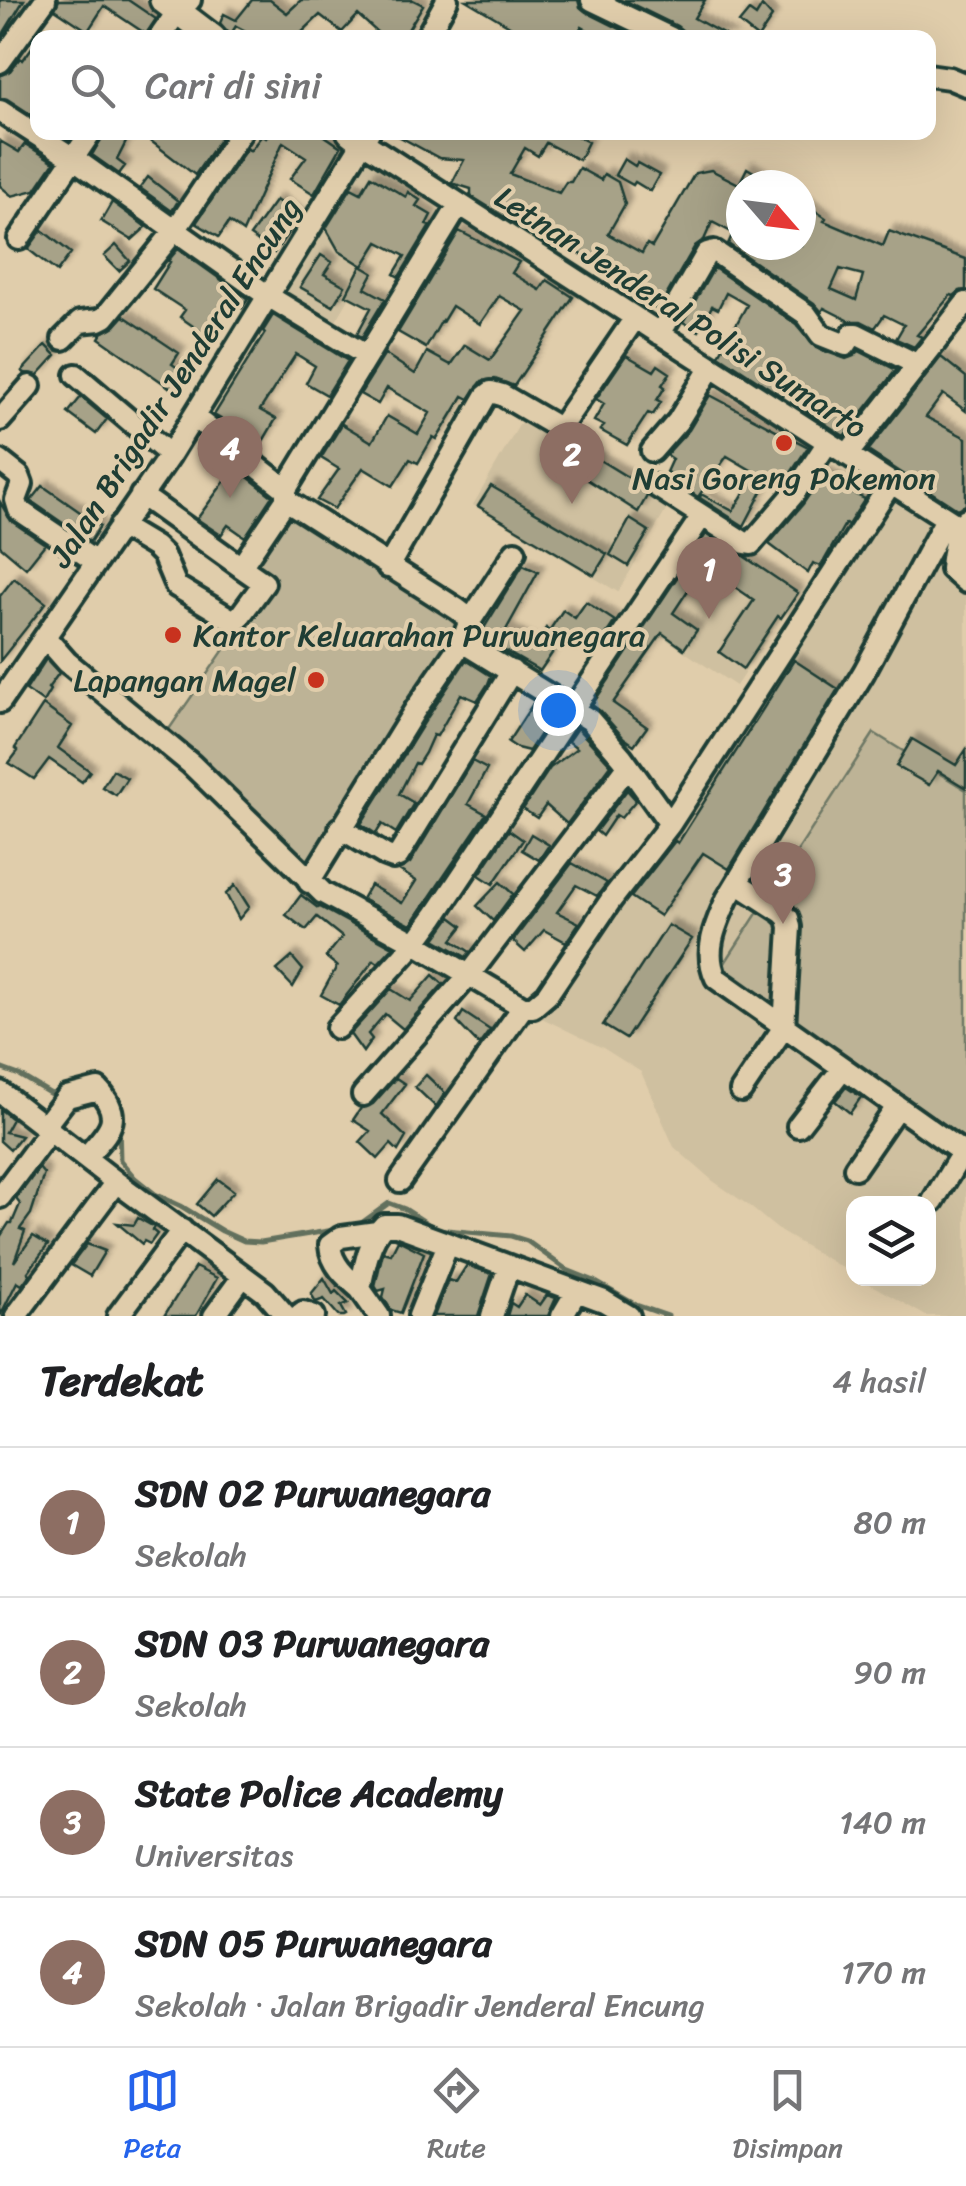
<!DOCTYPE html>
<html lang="id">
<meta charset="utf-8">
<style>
:root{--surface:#fff;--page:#f6f6f6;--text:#202124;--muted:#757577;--line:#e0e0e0;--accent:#2563eb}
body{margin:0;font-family:Sriracha,sans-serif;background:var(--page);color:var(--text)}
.controls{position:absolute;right:30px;bottom:30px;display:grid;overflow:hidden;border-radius:20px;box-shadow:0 10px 40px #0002}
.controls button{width:90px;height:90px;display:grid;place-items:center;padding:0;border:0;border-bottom:2px solid var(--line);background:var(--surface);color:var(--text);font:50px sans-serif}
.compass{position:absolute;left:726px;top:170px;width:90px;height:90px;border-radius:50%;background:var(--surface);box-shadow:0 10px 40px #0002;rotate:118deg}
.you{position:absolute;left:558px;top:710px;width:35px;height:35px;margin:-25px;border:8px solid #fff;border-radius:50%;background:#1a73e8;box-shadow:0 0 0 15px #1a73e833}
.badge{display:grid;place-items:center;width:65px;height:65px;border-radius:50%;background:var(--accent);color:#fff;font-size:32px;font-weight:700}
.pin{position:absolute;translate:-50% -82px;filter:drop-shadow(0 2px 5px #0008)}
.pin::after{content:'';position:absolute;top:52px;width:35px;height:30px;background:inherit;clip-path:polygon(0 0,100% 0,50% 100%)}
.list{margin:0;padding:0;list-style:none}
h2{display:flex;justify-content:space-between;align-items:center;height:130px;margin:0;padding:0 40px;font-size:42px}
h2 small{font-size:32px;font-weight:400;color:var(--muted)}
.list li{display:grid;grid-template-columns:65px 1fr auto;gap:30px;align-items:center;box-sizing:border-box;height:150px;padding:0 40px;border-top:2px solid var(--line)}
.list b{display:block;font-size:38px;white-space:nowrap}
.list p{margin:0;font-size:32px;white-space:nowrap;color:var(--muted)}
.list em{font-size:32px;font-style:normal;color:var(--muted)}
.icon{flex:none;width:55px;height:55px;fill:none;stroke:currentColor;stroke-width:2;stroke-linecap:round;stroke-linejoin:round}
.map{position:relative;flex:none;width:966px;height:1316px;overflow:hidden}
.search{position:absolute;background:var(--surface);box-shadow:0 10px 40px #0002;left:30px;right:30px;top:30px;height:110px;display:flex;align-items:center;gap:25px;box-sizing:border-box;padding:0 35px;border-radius:20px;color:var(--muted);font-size:38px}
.sheet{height:730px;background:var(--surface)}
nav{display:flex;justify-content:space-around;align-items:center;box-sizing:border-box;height:140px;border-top:2px solid var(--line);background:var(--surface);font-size:28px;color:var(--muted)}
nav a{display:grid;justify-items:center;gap:5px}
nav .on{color:var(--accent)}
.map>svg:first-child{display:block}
.built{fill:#cfc0a0}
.green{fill:#bdb396;stroke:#6e7865;stroke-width:2.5}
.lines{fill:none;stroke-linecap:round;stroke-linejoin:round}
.stream{stroke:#626f5d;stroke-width:5}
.building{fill:#a7a288;stroke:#1f3d34;stroke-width:2.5;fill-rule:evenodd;filter:url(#shadow)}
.minor-casing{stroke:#1f3d34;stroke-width:28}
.major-casing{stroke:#1f3d34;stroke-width:32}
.minor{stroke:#e0cdab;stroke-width:20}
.major{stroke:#e0cdab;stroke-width:25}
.poi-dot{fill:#c8321e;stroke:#e0cdab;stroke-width:4}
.labels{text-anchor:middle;stroke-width:8;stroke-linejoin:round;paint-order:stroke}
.street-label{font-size:32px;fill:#1f3d34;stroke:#e0cdab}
.poi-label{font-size:32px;fill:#1f3d34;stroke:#e0cdab}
</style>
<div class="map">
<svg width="966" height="1316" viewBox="0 0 966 1316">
<defs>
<filter id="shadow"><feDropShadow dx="6" dy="-6" stdDeviation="2.5" flood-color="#0004"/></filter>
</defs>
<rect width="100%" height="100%" fill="#e0cdab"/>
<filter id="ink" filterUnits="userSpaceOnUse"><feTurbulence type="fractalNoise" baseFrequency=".01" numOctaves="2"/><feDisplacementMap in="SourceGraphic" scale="20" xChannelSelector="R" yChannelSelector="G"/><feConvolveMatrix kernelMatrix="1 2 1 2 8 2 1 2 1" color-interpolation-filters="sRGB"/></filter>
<g filter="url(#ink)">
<path class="built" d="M363,142L420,180L330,331L268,296Z
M526,413L671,502L618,592L473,505Z
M891,483L966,532V1316H926L861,1279L928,1278V1204H854L853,1274L781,1232L748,1205L713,1181L674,1147L641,1072L603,1048L542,1018V1012Z
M681,553L780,619L736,686L637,620Z"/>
<path class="green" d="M291,505L463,626L314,866L165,735L270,583L250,567Z
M874,733L966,790V1139L721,969Z"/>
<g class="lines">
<path class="stream" d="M0,1068L19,1075L51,1094L60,1092
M119,1123L120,1160L135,1178L155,1194L181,1206L222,1231L244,1241L261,1242L340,1229
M356,1227L389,1203L405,1209L436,1229L511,1236L527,1241L567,1270L592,1280L636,1305L668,1316"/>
</g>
<path class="building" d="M0,0H24L0,39Z
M59,0H128L156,19L146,34L104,6L88,31L55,9Z
M252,0H270L287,13L301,0H413L423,5L403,38H374L377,32L358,15L342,32L320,15L296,38H259L236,26L231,34L228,32L220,23L224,14L236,20Z
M466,0H578L580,7L586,12L638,38H602L582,27L577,38H510L513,28Z
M624,0H705L694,18L730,38H685L683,31L677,26Z
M762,6L772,17L758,38L739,23L749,11L756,16Z
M38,39V119L7,99L0,97V76L10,71L20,58L23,60Z
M105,132H131L117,160L125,166L119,174L92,155Z
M139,132H221L223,134L195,175Z
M270,132H319L341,147L314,194L290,179L306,157L283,142L243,232L229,222L219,237L196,223L247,148L250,151L262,135L266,138Z
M391,132H462L472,137L474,132H569L588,142L579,160L546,143L538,156L525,148L510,174L559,193L566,182H571L579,168L601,180L604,174L618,182L625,204L608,234L642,253L647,244L652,247L695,173L711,170L739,184L747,168L762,177L758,185H741V245H801V201L826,218L824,221L883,246L889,231L966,259V290L960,291L954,296L951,295L917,335L922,337L914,347L896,339L904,325L884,315L875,328L861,321H850L824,308L822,312L814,303L728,244L733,233L712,222L704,240L695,246L658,310L620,289L628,274L596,256L593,261L562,243L558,250L471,196V189L452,183L464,160L439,158ZM840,269L863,275L856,300L831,289Z
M0,141L19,152L25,144L54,162L35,190L12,196L0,186Z
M624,159L635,166L637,163L659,175L650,191L635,182L633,185L615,175Z
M371,176L406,197L408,192L420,200L416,206L431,215L426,225L430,226L399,277L394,274L405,256L378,242L363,266L339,251L326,228L351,188L361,193Z
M148,177L178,201L172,211L140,188Z
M276,200L300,216L274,253L250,236Z
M112,202L146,227L132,240L101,221Z
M42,230L71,253L57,272L28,249Z
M459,231L519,262L512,273L540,290L547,280L573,297L514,386L495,379L482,381L469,399L463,396L437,439L433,437L418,463L410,459L393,486L363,468L334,509L317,500L339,469L321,458L342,424L372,442L387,416L418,434L430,413L387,388L378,404L360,394L385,354L415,374L427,352L451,365L465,345L490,360L525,311L499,296L480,324L452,306L443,321L442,320L426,348L398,332Z
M116,245L130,261L119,271L104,256Z
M178,249L248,299L242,308L234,303L228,312L220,307L203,333L180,317L185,310L153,289L170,262L168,261Z
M321,255L332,262L324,274L345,286L333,306L300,287Z
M361,266L373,273L365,288L385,299L362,337L357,334L371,308L346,295Z
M714,268L796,324L816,348L846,359L854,356L859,351L896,370L844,436L807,412L809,410L785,392L783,397L719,355L747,305L726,293L718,309L712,306L699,331L683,322Z
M273,315L348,361L327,395L306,383L315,366L296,354L260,410L276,419L262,443L214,415L265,333L263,331Z
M124,316L179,353L172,364L188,375L176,392L99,338L102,333L115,326Z
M46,345L56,355L38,375L25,373L22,371Z
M626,355L654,371L658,365L670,373L662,385L665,387L657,400L661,402L653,415L648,413L627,445L600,430L604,426L594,421L604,404L596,399Z
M941,357L966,377V411L943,394L926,417L966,438V505L957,509L868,451Z
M710,395L808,447L781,488L768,480L744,526L700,498L701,494L733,511L756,473L727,456L698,497L675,482L678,477L666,472L672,459L666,455L689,430Z
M81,397L107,419L96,434L68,413Z
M575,448H580L642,486L647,496L638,512L585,478L588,472L568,459Z
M235,467L272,496L245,537L228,525L221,535L197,519Z
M824,473L842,484L840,487L865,499L848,525L845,524L821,566L813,563L808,573L769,544L803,504Z
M43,486L100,526L90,542L31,501Z
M491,486L607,554L594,575L478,506Z
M0,502L11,521L45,544L26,568L0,546Z
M630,519L649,531L628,566L610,555Z
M706,534L745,557L798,593L781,618L778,616L743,669L719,652L754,600L704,566L673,613L697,630L684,649L662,633L613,703L647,727L634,745L624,738L600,711L592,705Z
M523,565L538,572L506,630L535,645L546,628L549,631L563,610L575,618L586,602L615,621L594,653L565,634L540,671L479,636Z
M14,578L46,603L0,661V596Z
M46,659L59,673L48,688L50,690L43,702L26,690Z
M466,660L491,676L488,684L477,701L461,694L437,736L433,735L425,753L418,764L415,763L399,794L414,803L396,833L382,824L376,834L361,824L427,718Z
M794,660L838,689L729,869L703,853L660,916L631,897L675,841L678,843Z
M534,702L553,714L529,751L517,748L508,742Z
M43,705L72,726L58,748L90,771L82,782L49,759L34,779L9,763L18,751L15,748Z
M577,728L611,765L567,824L546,805L537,818L523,809L550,768L577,748L568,741Z
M912,739L956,765L966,750V788L938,771L929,785L896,766Z
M472,761L487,769L468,804L486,814L411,925L362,899L370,885L402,903L416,881L399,870L410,863Z
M113,770L127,778L116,795L102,787Z
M627,790L636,800L621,818L616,815L602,836L596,831Z
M509,830L523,840L493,884L479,875Z
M531,834L549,845L539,860L522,850Z
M572,863L607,883L597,896L576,885L557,912L579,923L566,942L544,930L525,952L513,941Z
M500,882L513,894L493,921L477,906Z
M235,885L249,907L239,919L226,894Z
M301,895L318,908L320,907L393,947L378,963L374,960L339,1005L321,995L337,966L326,957L342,937L317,917L306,930L286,915Z
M451,917L463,926L452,940L470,952L466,957L435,939Z
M668,925L692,939L626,1039L603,1025Z
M292,957L303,970L293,987L277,970Z
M433,975L443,984L403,1029L385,1014L368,1034L372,1039L363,1052L350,1034L391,989L410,1001Z
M463,1012L490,1030L479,1045L457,1022Z
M426,1075L445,1093L436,1107L415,1087Z
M396,1078L405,1084L382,1114L406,1137L398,1151L391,1144L378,1159L360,1142L370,1131L353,1120L361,1108L373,1104Z
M846,1087L861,1097L850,1113L835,1101Z
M0,1109L12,1119L5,1132L21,1136L10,1150L0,1141Z
M39,1168L44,1174L31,1214L20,1229L25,1231L14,1262L33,1236L48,1245L28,1272L30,1274L22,1285L17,1282L0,1316V1237L9,1223H12L20,1204L16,1199Z
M218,1179L234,1191L211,1216L197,1204Z
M138,1218L154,1227L152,1230L157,1234L150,1244L144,1241L142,1244L117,1223L134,1225Z
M398,1240L424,1253L401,1313L391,1310L383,1297L385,1289L378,1291L375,1286L383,1252L391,1254Z
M87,1244L105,1251L90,1276L71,1265Z
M467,1265L492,1274L478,1316H434L448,1280L456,1282Z
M195,1267L217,1278L196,1316H164Z
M324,1278L333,1294L336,1291L348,1303L341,1306L346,1315L344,1316H339L324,1299L316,1302L311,1294Z
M525,1295L540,1305L547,1295L556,1298L548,1316H507L511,1303L517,1307Z"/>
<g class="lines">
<g class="minor-casing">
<path id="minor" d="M592,0L671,38
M159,38L178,11L190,0
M426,38L447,0
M0,62L45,0
M928,75L949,78L966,85
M0,111L73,158L268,296L367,356
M363,142L966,531
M19,239L91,132
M660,334L707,253L714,251L806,314L821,335L846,345L853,334H856L918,365
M63,339L80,322L99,320L105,317L176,229L241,132
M76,375L170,455
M194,417L286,489V500L457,609L465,615L469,623L462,642L415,710L309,882
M0,420L30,386
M652,451L678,421L711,367
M847,455L966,303
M0,461L19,476L22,484L16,500L19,510L96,562
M656,486L745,543L751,544L793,495L828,442
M286,489L459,205
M141,495L241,567L286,500
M946,519L864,672L727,899C716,924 703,951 716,978L966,1155
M966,519C956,534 952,551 951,569L966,582
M120,526L155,547L163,555L176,586L234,621L237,620L264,583L241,567
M388,567L486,396L491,392L502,395L557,427L562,425L635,318
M469,623L515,552
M45,637L67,662L191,764L323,893L415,943L523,1007H533L547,995L611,900L670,824L891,483
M462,642L590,720L622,757L670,824
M0,702L170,455L369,132
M340,828L385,855L393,858L398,856L512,671
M737,883L782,912L788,918L790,927L784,1027L741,1091
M337,1028L415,943L435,916L702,516
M0,1092L116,1182L265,1292L286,1316
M363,1095L470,974L628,766
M798,1126L843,1068
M44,1127L67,1097L98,1089C126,1120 107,1132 85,1158
M855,1168L897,1107
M400,1181L523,1007
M0,1197L49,1131
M933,1201L962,1153
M360,1289C346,1277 331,1264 330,1245L341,1237L377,1232
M16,1316L116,1182
M118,1316L182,1230
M214,1316L243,1276
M298,1316L303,1312L314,1316
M379,1316L360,1289C364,1269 369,1239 384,1225H397L604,1301L629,1316
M419,1316L448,1244
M492,1316L509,1266
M562,1316L576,1292"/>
</g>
<g class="major-casing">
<path id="major" d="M163,0L213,38
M350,132L363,142"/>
</g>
<use href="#minor" class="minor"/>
<use href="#major" class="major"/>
</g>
</g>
<g class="poi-dot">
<circle cx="784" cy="443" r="10"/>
<circle cx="173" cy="635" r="10"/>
<circle cx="316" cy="680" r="10"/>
</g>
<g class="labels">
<g class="street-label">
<text transform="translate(681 312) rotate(33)" y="11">Letnan Jenderal Polisi Sumarto</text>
<text transform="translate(175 382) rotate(-57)" y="11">Jalan Brigadir Jenderal Encung</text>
</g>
<g class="poi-label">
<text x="784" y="489">Nasi Goreng Pokemon</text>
<text x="193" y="646" text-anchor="start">Kantor Keluarahan Purwanegara</text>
<text x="296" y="691" text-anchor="end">Lapangan Magel</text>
</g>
</g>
</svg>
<div class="controls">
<button><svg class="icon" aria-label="layers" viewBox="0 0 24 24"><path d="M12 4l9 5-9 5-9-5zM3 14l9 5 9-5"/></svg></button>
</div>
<svg class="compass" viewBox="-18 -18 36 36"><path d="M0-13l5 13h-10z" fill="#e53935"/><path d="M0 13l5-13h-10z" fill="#757577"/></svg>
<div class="you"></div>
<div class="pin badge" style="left:709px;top:619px;background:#8d6e63">1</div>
<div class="pin badge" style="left:572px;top:504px;background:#8d6e63">2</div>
<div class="pin badge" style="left:783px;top:924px;background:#8d6e63">3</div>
<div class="pin badge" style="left:230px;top:498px;background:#8d6e63">4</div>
<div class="search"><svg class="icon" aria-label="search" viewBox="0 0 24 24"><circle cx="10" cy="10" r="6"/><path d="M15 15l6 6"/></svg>Cari di sini</div>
</div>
<section class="sheet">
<h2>Terdekat<small>4 hasil</small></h2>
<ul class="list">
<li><span class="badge" style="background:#8d6e63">1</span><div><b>SDN 02 Purwanegara</b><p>Sekolah</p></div><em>80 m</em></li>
<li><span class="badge" style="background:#8d6e63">2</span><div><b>SDN 03 Purwanegara</b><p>Sekolah</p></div><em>90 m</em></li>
<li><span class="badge" style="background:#8d6e63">3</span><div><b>State Police Academy</b><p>Universitas</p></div><em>140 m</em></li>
<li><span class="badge" style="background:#8d6e63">4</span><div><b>SDN 05 Purwanegara</b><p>Sekolah · Jalan Brigadir Jenderal Encung</p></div><em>170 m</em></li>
</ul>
</section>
<nav>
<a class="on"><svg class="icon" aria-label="map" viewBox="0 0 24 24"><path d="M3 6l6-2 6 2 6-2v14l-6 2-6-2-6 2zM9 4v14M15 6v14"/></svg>Peta</a>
<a><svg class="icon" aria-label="directions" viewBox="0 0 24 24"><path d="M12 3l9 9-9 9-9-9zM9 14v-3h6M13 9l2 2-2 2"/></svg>Rute</a>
<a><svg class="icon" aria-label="saved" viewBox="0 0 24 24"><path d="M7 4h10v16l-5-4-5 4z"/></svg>Disimpan</a>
</nav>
